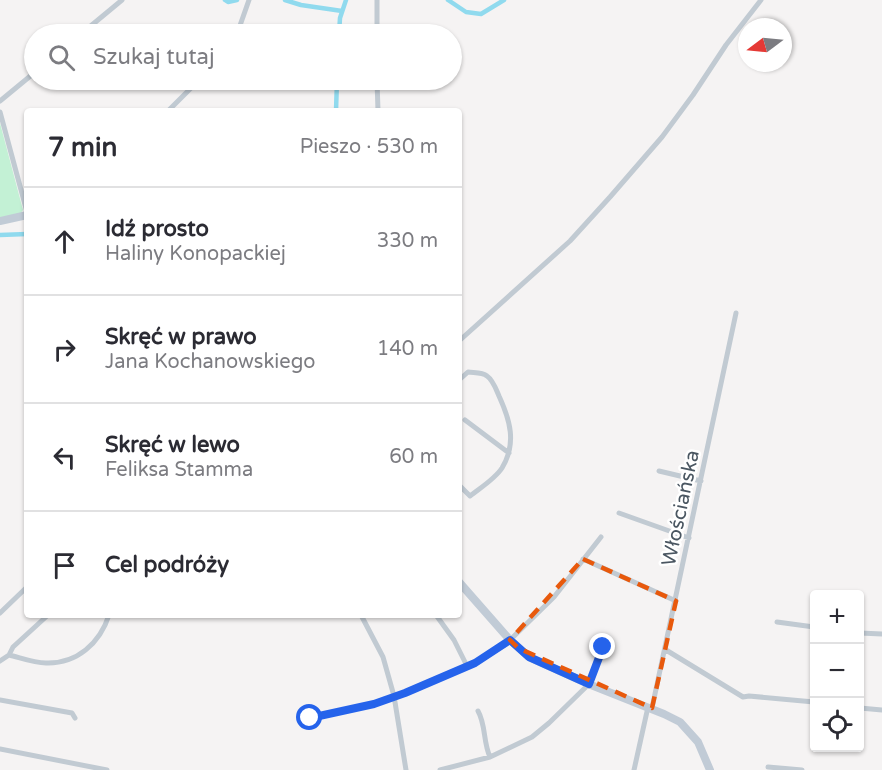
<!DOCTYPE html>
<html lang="pl">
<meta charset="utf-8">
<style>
:root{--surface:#fff;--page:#f2f2f3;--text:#2b2b33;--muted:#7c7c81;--line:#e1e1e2}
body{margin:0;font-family:"Varela Round",sans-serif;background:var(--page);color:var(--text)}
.controls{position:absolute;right:18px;bottom:18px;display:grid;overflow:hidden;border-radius:6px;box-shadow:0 2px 4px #0004}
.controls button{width:54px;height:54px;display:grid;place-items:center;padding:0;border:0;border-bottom:2px solid var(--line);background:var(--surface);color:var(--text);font:30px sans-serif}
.compass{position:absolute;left:738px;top:18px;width:54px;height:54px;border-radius:50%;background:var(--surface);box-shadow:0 2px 4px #0004;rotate:254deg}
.stop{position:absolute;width:18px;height:18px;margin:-14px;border:4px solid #2563eb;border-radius:50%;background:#fff}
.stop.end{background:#2563eb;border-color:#fff;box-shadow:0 2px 6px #0008}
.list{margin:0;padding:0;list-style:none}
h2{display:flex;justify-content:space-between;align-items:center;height:78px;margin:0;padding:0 24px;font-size:26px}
h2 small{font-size:20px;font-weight:400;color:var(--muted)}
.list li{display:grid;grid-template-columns:39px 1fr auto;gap:18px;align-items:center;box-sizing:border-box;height:108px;padding:0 24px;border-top:2px solid var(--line)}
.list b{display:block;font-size:22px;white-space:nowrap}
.list p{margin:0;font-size:20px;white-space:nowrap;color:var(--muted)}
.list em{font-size:20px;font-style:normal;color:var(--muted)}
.icon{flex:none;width:33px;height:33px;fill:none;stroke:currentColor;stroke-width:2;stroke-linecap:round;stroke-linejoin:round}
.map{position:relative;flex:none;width:882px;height:770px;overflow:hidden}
.search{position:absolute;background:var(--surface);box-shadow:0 2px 4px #0004;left:24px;top:24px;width:438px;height:66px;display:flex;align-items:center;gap:15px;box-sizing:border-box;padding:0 21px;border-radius:33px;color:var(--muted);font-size:22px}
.panel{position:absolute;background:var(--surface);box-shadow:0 2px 4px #0004;left:24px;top:108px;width:438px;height:510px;border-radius:6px}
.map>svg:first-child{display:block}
.green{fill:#c3f1d5}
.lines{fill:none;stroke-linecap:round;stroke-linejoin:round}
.canal{stroke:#90daee;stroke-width:4.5}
.street{stroke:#c1cad2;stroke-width:5}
.secondary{stroke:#c1cbd6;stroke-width:8}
.route{stroke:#2563eb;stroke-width:8}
.marked{fill:none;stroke:#e8590c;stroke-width:4.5;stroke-dasharray:12 8;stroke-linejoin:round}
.labels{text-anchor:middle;stroke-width:5;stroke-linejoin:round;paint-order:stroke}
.street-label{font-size:20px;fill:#4a5661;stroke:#fff}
</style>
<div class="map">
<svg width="882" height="770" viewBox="0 0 882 770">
<rect width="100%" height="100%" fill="#f5f3f3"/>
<path class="green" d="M0,123L23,210L20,214L0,219Z"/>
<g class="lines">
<path class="canal" d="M225,0L228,2L237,0
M285,0L301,5L342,11
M448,0L466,12L481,14L504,0
M339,34L340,18L346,0
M336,111L337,80
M0,235L27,234"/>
<path class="street" d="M377,0V34
M81,34L122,0
M237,34L249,0
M377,80L378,111
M0,101L34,73
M168,111L199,80
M0,112L27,212
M459,341L570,241L610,197L662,137L693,95L726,45L761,0
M459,380L468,372C474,373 482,372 487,376C493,380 496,389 499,396C510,420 517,443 502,468C495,479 480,488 470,496L459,485
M465,420L509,453
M659,471L701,481
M619,513L689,538
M583,559L676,601
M0,613L27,587
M361,615L383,657L394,696L406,770
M436,615L454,640L467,666
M777,622L814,627
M860,633L882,634
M666,650L743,697L749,696L814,702
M9,655C21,658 34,663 46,663C77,664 100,643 109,615
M0,661L9,655L13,647L48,615
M0,700L72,713L75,718
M652,708L736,313
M860,708L882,710
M478,711C486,725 483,742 490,757
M310,718L373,704L405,693L475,663L506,644L554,597L601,537
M0,749L107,770
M768,767L802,770
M440,770L490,757L532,737L549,723L589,684L603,647L594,643
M634,770L648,707"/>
<path class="secondary" d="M0,221L27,215
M459,582L510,640L529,657L591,685L664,714L680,722L698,742L710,770"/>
</g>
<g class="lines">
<path class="route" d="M310,718L374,704L405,693L475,663L510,640L529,657L589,684L603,647"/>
</g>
<path class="marked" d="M583,559L676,601L652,708L518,648L510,640Z"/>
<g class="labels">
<g class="street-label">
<text transform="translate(680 508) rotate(-78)" y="7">Włościańska</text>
</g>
</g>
</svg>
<div class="controls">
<button>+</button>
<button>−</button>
<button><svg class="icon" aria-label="locate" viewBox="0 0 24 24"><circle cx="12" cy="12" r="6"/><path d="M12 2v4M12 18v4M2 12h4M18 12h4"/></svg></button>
</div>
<svg class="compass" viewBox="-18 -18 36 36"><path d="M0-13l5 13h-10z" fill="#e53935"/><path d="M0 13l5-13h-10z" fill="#7c7c81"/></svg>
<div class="stop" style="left:310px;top:718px"></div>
<div class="stop end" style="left:603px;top:647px"></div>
<div class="search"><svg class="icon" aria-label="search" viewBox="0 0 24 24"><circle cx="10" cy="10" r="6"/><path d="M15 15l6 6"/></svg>Szukaj tutaj</div>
<section class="panel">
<h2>7 min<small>Pieszo · 530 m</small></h2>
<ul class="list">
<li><svg class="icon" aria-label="ahead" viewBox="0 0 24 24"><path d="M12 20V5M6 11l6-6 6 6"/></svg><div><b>Idź prosto</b><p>Haliny Konopackiej</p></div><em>330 m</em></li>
<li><svg class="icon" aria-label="right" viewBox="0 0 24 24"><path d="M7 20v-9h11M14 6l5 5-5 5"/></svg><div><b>Skręć w prawo</b><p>Jana Kochanowskiego</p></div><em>140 m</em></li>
<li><svg class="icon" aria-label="left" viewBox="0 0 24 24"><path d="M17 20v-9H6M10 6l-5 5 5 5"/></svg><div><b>Skręć w lewo</b><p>Feliksa Stamma</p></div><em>60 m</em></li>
<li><svg class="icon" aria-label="arrive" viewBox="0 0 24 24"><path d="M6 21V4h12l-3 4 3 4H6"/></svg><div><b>Cel podróży</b></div></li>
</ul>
</section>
</div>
